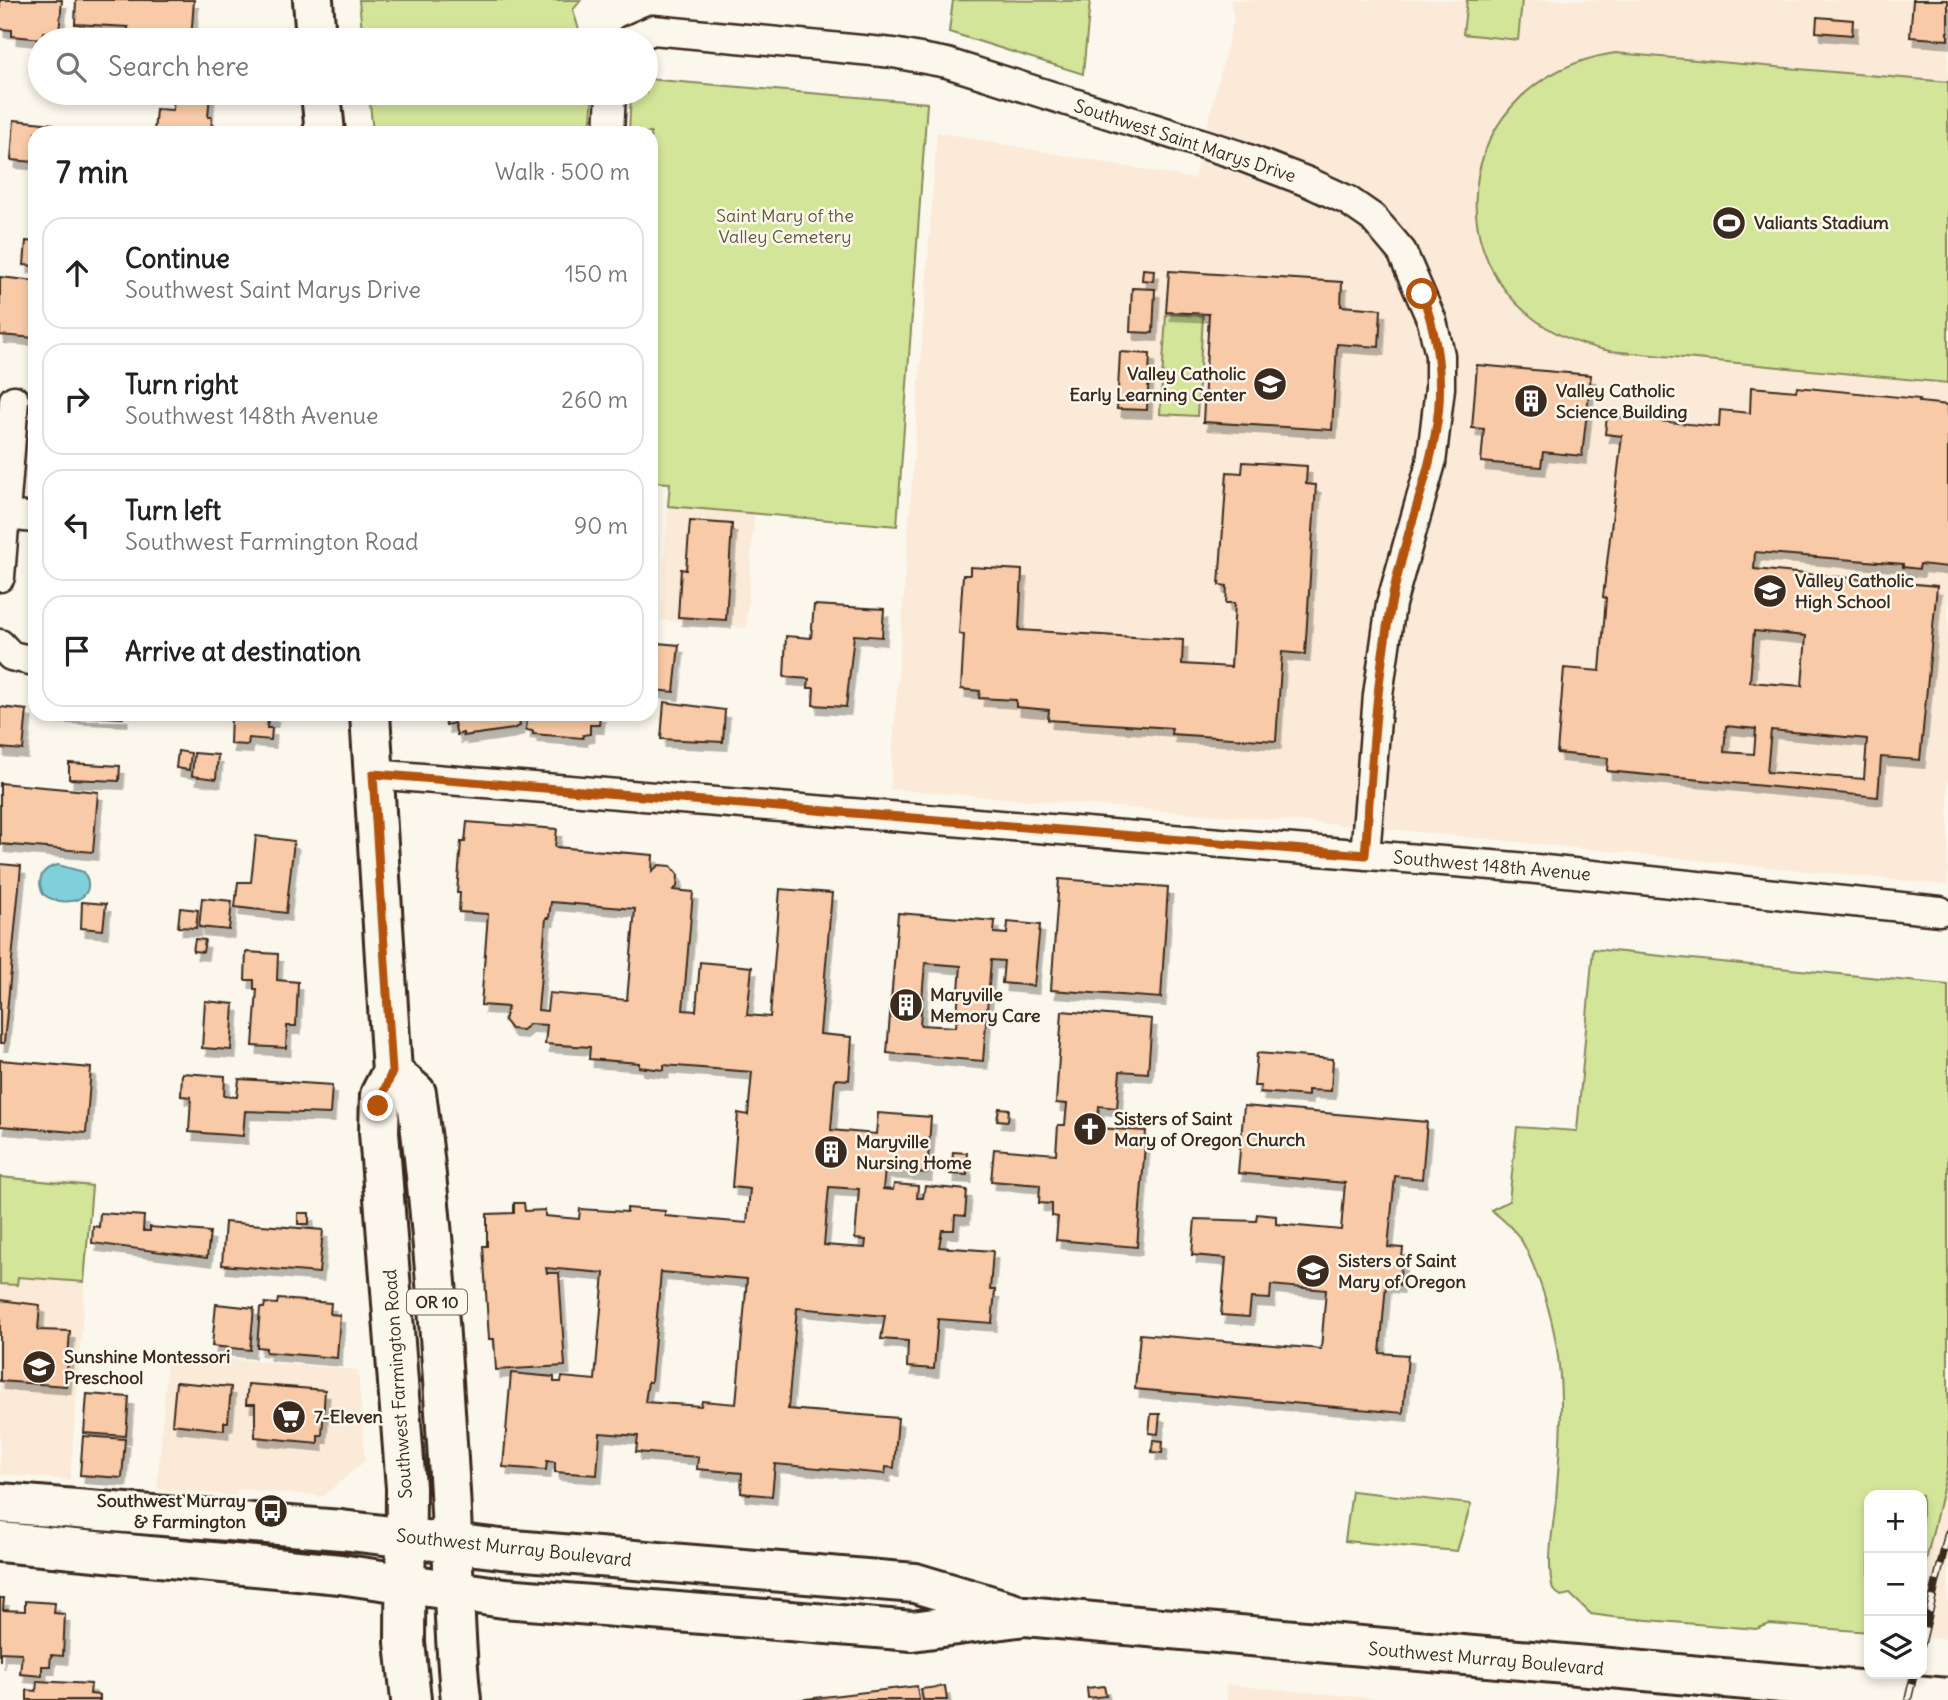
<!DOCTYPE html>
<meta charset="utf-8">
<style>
:root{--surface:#fff;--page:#f2f2f2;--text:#222;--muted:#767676;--line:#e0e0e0}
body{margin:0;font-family:Delius,sans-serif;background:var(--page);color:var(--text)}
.controls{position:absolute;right:21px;bottom:21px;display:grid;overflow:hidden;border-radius:14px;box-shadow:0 4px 10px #0003}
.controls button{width:63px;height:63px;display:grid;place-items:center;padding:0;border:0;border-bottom:2px solid var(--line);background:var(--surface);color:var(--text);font:35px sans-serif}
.stop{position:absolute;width:21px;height:21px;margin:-16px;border:5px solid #b45309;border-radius:50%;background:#fff}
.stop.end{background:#b45309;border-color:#fff;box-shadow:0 2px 7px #0008}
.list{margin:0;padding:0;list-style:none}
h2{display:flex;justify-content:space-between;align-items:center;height:91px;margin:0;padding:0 28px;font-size:30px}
h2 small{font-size:23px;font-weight:400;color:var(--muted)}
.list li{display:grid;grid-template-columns:46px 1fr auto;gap:21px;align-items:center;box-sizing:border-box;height:112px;margin:0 14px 14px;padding:0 14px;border:2px solid var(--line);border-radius:21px}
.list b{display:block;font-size:26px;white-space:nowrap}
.list p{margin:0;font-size:23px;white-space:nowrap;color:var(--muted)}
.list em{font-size:23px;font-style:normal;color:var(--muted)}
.icon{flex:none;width:38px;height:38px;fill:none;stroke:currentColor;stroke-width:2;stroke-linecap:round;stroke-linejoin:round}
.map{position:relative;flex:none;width:1948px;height:1700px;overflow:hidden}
.search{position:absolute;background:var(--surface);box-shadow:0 4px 10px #0003;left:28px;top:28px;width:630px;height:77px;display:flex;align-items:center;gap:18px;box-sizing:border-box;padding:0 24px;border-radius:38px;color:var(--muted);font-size:26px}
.panel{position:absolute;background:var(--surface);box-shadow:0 4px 10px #0003;left:28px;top:126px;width:630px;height:595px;border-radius:21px}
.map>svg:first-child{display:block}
.built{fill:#faead7}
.green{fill:#d3e599;stroke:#87885c;stroke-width:2}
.water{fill:#80d0dc;stroke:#648e90;stroke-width:2}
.building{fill:#f8caa7;stroke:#3b2a1e;stroke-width:2;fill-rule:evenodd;filter:url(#shadow)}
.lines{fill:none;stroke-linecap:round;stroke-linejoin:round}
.street-casing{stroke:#3b2a1e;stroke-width:33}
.primary-casing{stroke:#3b2a1e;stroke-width:44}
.street{stroke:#fbf7ec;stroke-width:28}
.primary{stroke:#fbf7ec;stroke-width:38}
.rail-casing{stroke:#3b2a1e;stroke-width:8}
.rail{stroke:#fbf7ec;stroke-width:5;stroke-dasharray:16;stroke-linecap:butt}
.route{stroke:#b45309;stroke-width:9}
.labels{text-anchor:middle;stroke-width:5;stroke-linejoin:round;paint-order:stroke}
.shield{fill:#fbf7ec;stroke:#75685c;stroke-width:2}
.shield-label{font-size:16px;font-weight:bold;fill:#3b2a1e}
.street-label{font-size:18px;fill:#3b2a1e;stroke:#fbf7ec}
.park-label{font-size:18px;fill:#61593d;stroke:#fbf7ec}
.poi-label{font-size:18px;font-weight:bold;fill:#3b2a1e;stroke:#fbf7ec;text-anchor:start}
</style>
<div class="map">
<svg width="1948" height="1700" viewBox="0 0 1948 1700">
<defs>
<filter id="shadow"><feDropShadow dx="4.5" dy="8" stdDeviation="0" flood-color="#0004"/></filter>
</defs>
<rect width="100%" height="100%" fill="#fbf7ec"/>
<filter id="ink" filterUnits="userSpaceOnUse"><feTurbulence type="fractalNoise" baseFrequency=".0143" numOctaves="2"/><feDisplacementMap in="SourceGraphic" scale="14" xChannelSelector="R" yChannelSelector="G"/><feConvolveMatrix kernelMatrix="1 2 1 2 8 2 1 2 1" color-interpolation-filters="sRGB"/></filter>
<g filter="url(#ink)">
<path class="built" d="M1230,0H1948V885L1369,827L890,789L937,132L1194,179L1234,18Z
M668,506L754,514L746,628L661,620Z
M0,1176L93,1183L70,1480L0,1474Z
M168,1354L358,1370L365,1461L323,1496L237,1489L236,1496L157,1489Z
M1948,1387V1623L1944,1639L1922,1637V1497Z
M1226,1685L1393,1700H1227Z"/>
<path class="green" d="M359,0H581L573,10L582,40H363Z
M953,0L1090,1L1083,74L949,32Z
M1467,0H1522L1518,40L1463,34Z
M1615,53L1948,82V383L1610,351C1428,317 1432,82 1615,53Z
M646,79L927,103L897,526L668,506L670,483L651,482V133H629L631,93H646Z
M369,93H593L590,133H373Z
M1166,314L1203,316L1197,416L1160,414Z
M1593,949L1948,985V1467L1922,1578V1495H1869V1632L1770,1624L1756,1629L1612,1617L1591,1614L1570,1594L1561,1596L1553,1590C1546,1562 1553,1529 1556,1500C1562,1421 1568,1359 1540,1283C1527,1248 1522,1233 1491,1210L1509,1201L1517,1127L1577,1131Z
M0,1177L92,1186L84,1282L18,1277L17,1285L0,1284Z
M1352,1491L1471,1504L1457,1551L1345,1541Z"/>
<path class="water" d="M58,865L84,872C101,901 62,909 43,894C36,879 42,868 58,865Z"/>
<path class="building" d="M0,0H62L59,33L43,32L42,39L12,36V30L0,29Z
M76,0H194L191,40H144V37L128,36V27L75,24Z
M1913,0H1948V40L1910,37Z
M1817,17L1853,20L1852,35L1816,32Z
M174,93H210L208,117H212L211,133H154L156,109L173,110Z
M14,120L53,124L52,133H35V162L11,160Z
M26,241L35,242V266L24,265Z
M1143,269L1154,270L1153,281L1142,280Z
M1169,271L1342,282L1341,306L1381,309L1379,347L1337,344L1332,430L1203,422L1209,314L1166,312Z
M0,277L35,281V338L0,335Z
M1132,288L1155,289L1153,333L1130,332Z
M1120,352L1150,354L1147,410L1117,409Z
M1477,365L1591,375L1582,456L1543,452L1541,467L1481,462L1484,429L1472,428Z
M1751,387L1796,391L1797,387L1920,399L1919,402L1948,405V567L1920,564L1919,569L1903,567V564L1755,552L1754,569L1937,586L1920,760L1881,757L1878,797L1607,771L1608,758L1557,753L1564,668L1600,671L1606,598L1603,597L1622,436L1605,434L1607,416L1719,427L1720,410L1750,413ZM1754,631L1806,636L1802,686L1750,682ZM1726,726L1756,729L1754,754L1724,752ZM1771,730L1867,739L1864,779L1767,772Z
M1243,462L1307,466L1306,484L1316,485L1305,654L1282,652L1276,741L1171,734L1172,728L1048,720L1049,710L1016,707V700L979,698L980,691L961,689L964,635L959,634L963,575H970V567L1022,570L1019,630L1183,640L1182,664L1231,667L1235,603H1226L1227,586L1219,585L1227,472L1242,473Z
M690,521L732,524L726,620L678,617L681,569L686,570Z
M33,546H35V586H30Z
M814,605L884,609L882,637L854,635L846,707L813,705L814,688H808L809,679L784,677L786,636L811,638Z
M657,643L679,645L674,692L654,690Z
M664,702L725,710L723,742L661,739Z
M0,707L27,710L23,750L0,748Z
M41,714H123V718Z
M231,714H274L273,719H268L267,728H272L271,740L249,738L248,745L230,744Z
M444,714H600L599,725H590V734L583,735V738L533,734V731L526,730L527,721L519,720L520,726L513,729L463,736V733L457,735L454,723L446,725Z
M178,751L191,753L189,770L176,768Z
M194,753L218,755L216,779L192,776Z
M69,763L120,766L119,781L69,779Z
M0,783L98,792L93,852L0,844Z
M467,822L557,829L555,847L653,855L652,871L659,865L671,866L678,875L677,887L673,890L693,892L683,1010L696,1011L700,962L752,967L747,1015L770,1017L780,889L832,893L820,1034L852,1037L849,1080L835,1079L831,1130L876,1134L878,1113L931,1117L927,1173L885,1170L883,1189L893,1190L894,1184L918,1186L917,1198H923L925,1186L967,1190L965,1216L955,1215L954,1230H942L939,1247L993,1251L990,1290H995L992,1323L938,1319L934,1369L907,1367L908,1341L881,1339L885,1316L797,1308L788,1409L898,1418L894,1468L886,1467L885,1474L775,1464L772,1496L741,1493L742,1473L697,1469L698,1457L636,1452L638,1436L600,1433L597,1475L555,1472V1462L547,1461L546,1470L503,1467L511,1373L554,1377V1382H561L562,1377L595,1380L604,1273L546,1268L547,1273H559L565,1366L496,1370L494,1339H489L483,1246H487V1214L514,1213V1203H524L525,1211L545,1210V1216L579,1219L580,1209L627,1212V1208L665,1211V1216L747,1223L750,1189L732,1187L738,1113L748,1115L752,1072L664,1065V1070L639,1067V1063L589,1059L590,1047L545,1044L547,1025L530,1024L522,1030L511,1029L504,1020L508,1007L481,1005L488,914L459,912L460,893H457L461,842H465ZM551,902L635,909L627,1000L549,993L547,1011L538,1010L546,918H549ZM829,1187L859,1189L855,1239L866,1240L865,1248L824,1245ZM661,1272L747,1279L736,1404L702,1401L701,1406L645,1402L648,1382H651Z
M256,836L294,841L286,913L235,907L238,882H251Z
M0,864L21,866L4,1043H0Z
M1059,879L1168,887L1161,998L1051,990Z
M202,898L232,901L229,930L199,927Z
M82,902L106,904L103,930L81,928Z
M180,908L198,910L196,928L178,927Z
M898,913L995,921L994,933L1007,934L1008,922L1040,925L1034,986L1002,983L1004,961L991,960L983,1061L887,1053ZM925,963L961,966L956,1027L920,1025Z
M195,939L205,940L203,952L193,951Z
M246,952L278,954L277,980L298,982L296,1026H287L286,1048L253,1046L257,989H254V980H245Z
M205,1001L234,1004L231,1050L202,1048Z
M1062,1011L1152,1019L1148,1073L1120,1071L1117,1108L1099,1106L1097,1128L1146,1131L1137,1247L1056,1240L1058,1217L1052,1216V1204L1039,1203L1040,1185L991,1181L994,1149L1056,1154L1058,1125H1065L1067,1104L1056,1103Z
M1257,1053L1333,1059L1331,1091L1308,1090V1096L1260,1092L1261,1086H1254Z
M0,1060L91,1068L86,1133L0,1126Z
M182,1073L225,1076L224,1096L237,1097L239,1079L332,1085L330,1114L245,1111L243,1136L189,1132L191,1097L181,1096Z
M1244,1106L1427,1122L1422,1179L1395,1176L1388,1247L1403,1248L1399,1285L1386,1284L1380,1353L1408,1355L1403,1413L1135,1389L1140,1334L1321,1349L1326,1290L1271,1285L1270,1299L1251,1298L1249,1317L1221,1315L1226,1258L1192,1255L1195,1219L1256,1221L1257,1214L1276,1216V1224L1341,1230L1345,1183L1238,1173Z
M999,1108L1009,1109L1008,1121L997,1120Z
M953,1152L967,1153L966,1165L952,1164Z
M951,1165L967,1167V1175L950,1174Z
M100,1213L144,1216L143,1231H150V1227L210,1232L207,1258L92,1243L93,1226L99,1227Z
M298,1213H309V1224H298Z
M225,1222L323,1230L319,1273L222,1265Z
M278,1299L331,1303L330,1314L340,1315L337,1358L266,1352V1348L257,1347L260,1308H264L265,1303L277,1304Z
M0,1300L40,1305L38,1330L70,1331L66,1386L0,1381Z
M216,1304L254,1308L250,1350L212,1346Z
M176,1382L231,1387L228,1422H224V1430L172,1424Z
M248,1384L325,1390L322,1435H318V1443L255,1437V1404H246Z
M87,1394L129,1397L126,1436L84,1433Z
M1151,1414H1160L1158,1434L1149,1433Z
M83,1436L125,1439L122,1478L80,1475Z
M1153,1440L1163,1441L1162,1453L1152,1452Z
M0,1598H4L3,1610L25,1611V1601L55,1603L54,1613L65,1614L63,1656L51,1655L50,1666H42V1676L20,1674L22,1653L0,1652V1661Z
M37,1681L91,1684L90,1694L100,1695V1700H27V1690L36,1691Z
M917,1686L919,1700H797Z
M945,1686L947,1700H923L921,1689Z
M1104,1686L1106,1696L1088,1698L1087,1688Z"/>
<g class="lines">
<g class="street-casing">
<path id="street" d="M630,40L653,30L893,53L947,63L1235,154L1308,182L1347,200L1373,218L1386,233L1402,252L1432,321L1440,355V388L1431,463L1391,604L1378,695L1365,855
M609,133L611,93
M6,515L35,518
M0,577L14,400
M0,644L11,656L35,661
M373,774L1516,867L1940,911"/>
</g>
<g class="primary-casing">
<path id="primary" d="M313,0L316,40
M321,93L325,133
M370,714L392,1072L380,1095L379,1132L406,1488L405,1642L411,1700
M392,1072L416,1093C434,1225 442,1359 450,1492C454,1562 453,1631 461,1700
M0,1503L341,1530L501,1549L915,1583L1012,1612
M0,1542L340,1574L504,1598L889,1629L912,1631L1025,1616L1948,1698"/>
</g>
<use href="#street" class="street"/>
<use href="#primary" class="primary"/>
<g class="rail-casing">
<path id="rail" d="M1922,1643L1948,1533
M1908,1700L1914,1674"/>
</g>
<use href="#rail" class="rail"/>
</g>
</g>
<g class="lines" filter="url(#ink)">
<path class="route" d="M378,1106L392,1072L373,774L1365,855C1372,772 1375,687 1391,605C1412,490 1468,416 1422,294"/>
</g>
<defs>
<g id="stadium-disc" transform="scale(1.75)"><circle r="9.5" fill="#3b2a1e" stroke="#fbf7ec"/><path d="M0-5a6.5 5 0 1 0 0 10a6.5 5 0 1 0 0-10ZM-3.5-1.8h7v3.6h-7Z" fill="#fff"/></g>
<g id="school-disc" transform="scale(1.75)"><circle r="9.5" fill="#3b2a1e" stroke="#fbf7ec"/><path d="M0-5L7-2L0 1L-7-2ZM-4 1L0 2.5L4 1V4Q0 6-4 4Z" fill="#fff"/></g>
<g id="building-disc" transform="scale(1.75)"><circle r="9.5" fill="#3b2a1e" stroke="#fbf7ec"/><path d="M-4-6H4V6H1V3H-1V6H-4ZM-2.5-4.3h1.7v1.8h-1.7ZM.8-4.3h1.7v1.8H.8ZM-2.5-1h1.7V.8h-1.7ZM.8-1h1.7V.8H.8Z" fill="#fff"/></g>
<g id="church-disc" transform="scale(1.75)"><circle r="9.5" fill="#3b2a1e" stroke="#fbf7ec"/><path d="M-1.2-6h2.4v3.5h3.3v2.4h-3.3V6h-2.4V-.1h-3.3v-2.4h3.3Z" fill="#fff"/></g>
<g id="supermarket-disc" transform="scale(1.75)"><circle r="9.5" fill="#3b2a1e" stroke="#fbf7ec"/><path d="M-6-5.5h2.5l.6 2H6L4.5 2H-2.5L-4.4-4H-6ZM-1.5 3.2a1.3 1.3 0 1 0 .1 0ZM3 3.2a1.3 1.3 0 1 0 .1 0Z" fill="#fff"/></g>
<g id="bus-disc" transform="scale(1.75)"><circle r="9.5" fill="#3b2a1e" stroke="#fbf7ec"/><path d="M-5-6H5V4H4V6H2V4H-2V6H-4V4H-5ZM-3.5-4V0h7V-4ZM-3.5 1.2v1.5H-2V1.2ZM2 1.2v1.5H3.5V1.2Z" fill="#fff"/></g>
</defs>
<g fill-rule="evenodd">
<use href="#stadium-disc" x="1729" y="223"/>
<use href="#school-disc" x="1270" y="384"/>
<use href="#building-disc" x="1531" y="401"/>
<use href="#school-disc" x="1770" y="591"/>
<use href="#building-disc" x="906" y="1005"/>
<use href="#church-disc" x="1090" y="1129"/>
<use href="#building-disc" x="831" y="1152"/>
<use href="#school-disc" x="1313" y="1271"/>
<use href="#school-disc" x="39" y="1367"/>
<use href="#supermarket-disc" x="289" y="1417"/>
<use href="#bus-disc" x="271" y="1511"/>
</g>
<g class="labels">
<rect class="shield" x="407" y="1289.5" width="60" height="25" rx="5"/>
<g class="shield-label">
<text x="437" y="1308">OR 10</text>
</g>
<g class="street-label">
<text transform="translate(1185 141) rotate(18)" y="6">Southwest Saint Marys Drive</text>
<text transform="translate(1492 866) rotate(5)" y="6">Southwest 148th Avenue</text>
<text transform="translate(398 1384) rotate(-94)" y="6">Southwest Farmington Road</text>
<text transform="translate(514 1548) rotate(6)" y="6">Southwest Murray Boulevard</text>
<text transform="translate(1486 1659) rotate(5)" y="6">Southwest Murray Boulevard</text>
</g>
<g class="park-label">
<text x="785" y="222">Saint Mary of the<tspan x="785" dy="21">Valley Cemetery</tspan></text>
</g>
<g class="poi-label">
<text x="1754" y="229">Valiants Stadium</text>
<text x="1246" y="380" text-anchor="end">Valley Catholic<tspan x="1246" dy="21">Early Learning Center</tspan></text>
<text x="1556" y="397">Valley Catholic<tspan x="1556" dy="21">Science Building</tspan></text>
<text x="1795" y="587">Valley Catholic<tspan x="1795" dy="21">High School</tspan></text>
<text x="930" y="1001">Maryville<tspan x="930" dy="21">Memory Care</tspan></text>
<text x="1114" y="1125">Sisters of Saint<tspan x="1114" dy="21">Mary of Oregon Church</tspan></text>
<text x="856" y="1148">Maryville<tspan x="856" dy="21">Nursing Home</tspan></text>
<text x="1338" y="1267">Sisters of Saint<tspan x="1338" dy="21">Mary of Oregon</tspan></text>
<text x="64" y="1363">Sunshine Montessori<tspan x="64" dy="21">Preschool</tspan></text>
<text x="314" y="1423">7-Eleven</text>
<text x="246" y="1507" text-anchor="end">Southwest Murray<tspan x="246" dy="21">&amp; Farmington</tspan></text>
</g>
</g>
</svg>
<div class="controls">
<button>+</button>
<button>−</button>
<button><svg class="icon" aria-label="layers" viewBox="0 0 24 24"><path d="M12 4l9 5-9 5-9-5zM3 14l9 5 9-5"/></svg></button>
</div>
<div class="stop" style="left:1422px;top:294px"></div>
<div class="stop end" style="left:378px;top:1106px"></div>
<div class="search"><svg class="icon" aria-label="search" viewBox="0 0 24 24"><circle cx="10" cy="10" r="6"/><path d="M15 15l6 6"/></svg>Search here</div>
<section class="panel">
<h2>7 min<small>Walk · 500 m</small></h2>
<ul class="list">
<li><svg class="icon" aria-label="ahead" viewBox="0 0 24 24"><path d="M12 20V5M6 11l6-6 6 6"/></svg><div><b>Continue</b><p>Southwest Saint Marys Drive</p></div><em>150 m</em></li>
<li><svg class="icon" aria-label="right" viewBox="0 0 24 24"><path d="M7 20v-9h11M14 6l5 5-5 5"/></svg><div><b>Turn right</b><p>Southwest 148th Avenue</p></div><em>260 m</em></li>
<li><svg class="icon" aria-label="left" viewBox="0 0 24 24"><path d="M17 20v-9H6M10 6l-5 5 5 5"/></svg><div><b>Turn left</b><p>Southwest Farmington Road</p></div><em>90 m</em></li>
<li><svg class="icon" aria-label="arrive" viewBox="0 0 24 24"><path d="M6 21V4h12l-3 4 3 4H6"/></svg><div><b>Arrive at destination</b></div></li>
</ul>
</section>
</div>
